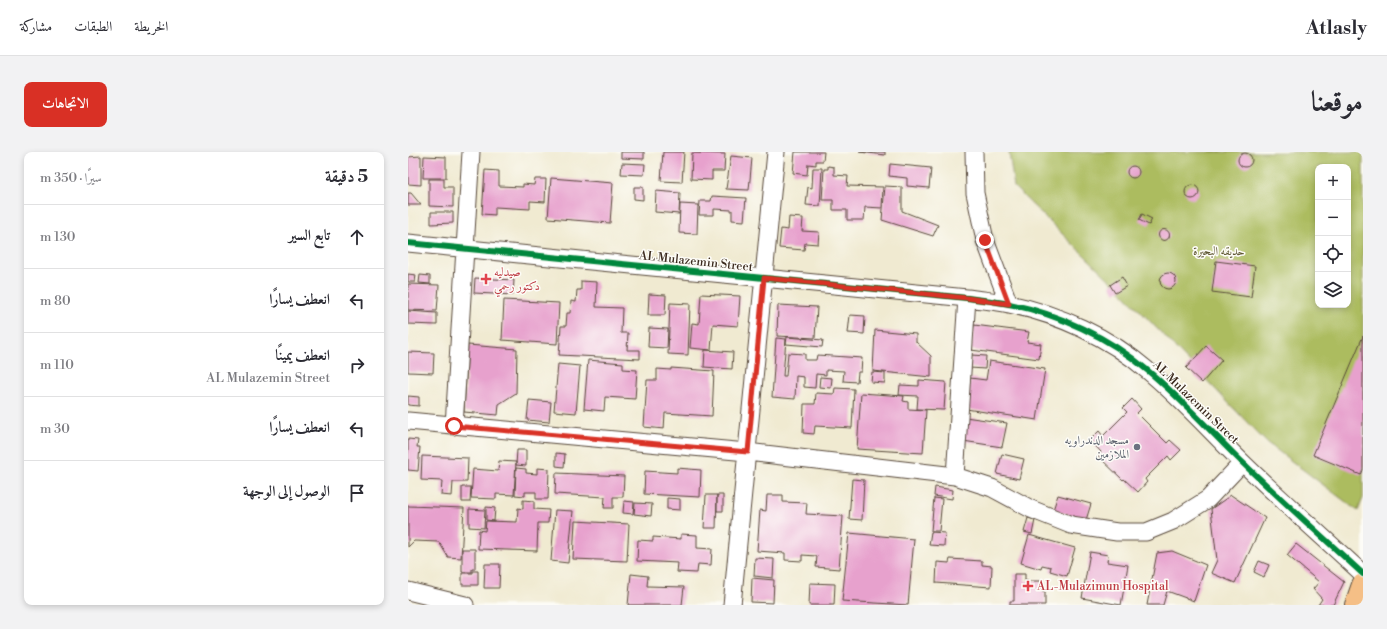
<!DOCTYPE html>
<html lang="ar">
<meta charset="utf-8">
<style>
:root{--surface:#fff;--page:#f2f2f3;--text:#2b2b33;--muted:#7c7c81;--line:#e1e1e2;--accent:#d93025}
body{margin:0;font-family:"Libre Bodoni",Amiri,serif;background:var(--page);color:var(--text);direction:rtl}
.controls{position:absolute;right:12px;top:12px;display:grid;overflow:hidden;border-radius:8px;box-shadow:0 2px 6px #0003}
.controls button{width:36px;height:36px;display:grid;place-items:center;padding:0;border:0;border-bottom:1px solid var(--line);background:var(--surface);color:var(--text);font:20px sans-serif}
.stop{position:absolute;width:12px;height:12px;margin:-9px;border:3px solid #d93025;border-radius:50%;background:#fff}
.stop.end{background:#d93025;border-color:#fff;box-shadow:0 1px 4px #0008}
.list{margin:0;padding:0;list-style:none}
h2{display:flex;justify-content:space-between;align-items:center;height:52px;margin:0;padding:0 16px;font-size:17px}
h2 small{font-size:13px;font-weight:400;color:var(--muted)}
.list li{display:grid;grid-template-columns:26px 1fr auto;gap:12px;align-items:center;box-sizing:border-box;height:64px;padding:0 16px;border-top:1px solid var(--line)}
.list b{display:block;font-size:15px;white-space:nowrap}
.list p{margin:0;font-size:13px;white-space:nowrap;color:var(--muted)}
.list em{font-size:13px;font-style:normal;color:var(--muted)}
.icon{flex:none;width:22px;height:22px;fill:none;stroke:currentColor;stroke-width:2;stroke-linecap:round;stroke-linejoin:round}
.map{position:relative;flex:none;width:955px;height:453px;overflow:hidden;direction:ltr;border-radius:8px}
header{display:flex;align-items:center;gap:24px;box-sizing:border-box;height:56px;padding:0 20px;background:var(--surface);border-bottom:1px solid var(--line)}
header strong{font-size:19px}
nav{display:flex;gap:22px;margin-inline-start:auto;font-size:14px}
.intro{display:flex;align-items:center;justify-content:space-between;box-sizing:border-box;height:96px;padding:0 24px}
h1{margin:0;font-size:28px}
.button{padding:10px 18px;border-radius:8px;background:var(--accent);color:#fff;font-size:14px;font-weight:700}
main{display:flex;gap:24px;padding:0 24px}
aside{flex:1;background:var(--surface);border-radius:8px;box-shadow:0 2px 6px #0003}
.map>svg:first-child{display:block}
.green{fill:#acbc5f;stroke:#74733e;fill-rule:evenodd}
.building{fill:#e7a1cd}
.lines{fill:none;stroke-linecap:round;stroke-linejoin:round}
.minor-casing{stroke:#564739;stroke-width:19}
.major-casing{stroke:#564739;stroke-width:24}
.minor{stroke:#fff;stroke-width:17}
.major{stroke:#f5bf86;stroke-width:22}
.cycleway-casing{stroke:#fdfcf7;stroke-width:8}
.cycleway{stroke:#00873e;stroke-width:6}
.route{stroke:#d93025;stroke-width:5}
.health-dot{fill:#e0444e;stroke:#fdfcf7;stroke-width:1.5}
.worship-dot{fill:#6b7280;stroke:#fdfcf7;stroke-width:1.5}
.labels{text-anchor:middle;stroke-width:3;stroke-linejoin:round;paint-order:stroke}
.park-label{font-size:12px;fill:#5d5632;stroke:#fdfcf7}
.street-label{font-size:12px;fill:#3b2a1e;stroke:#fdfcf7}
.health-label{font-size:12px;fill:#be3a42;stroke:#fdfcf7;text-anchor:start}
.worship-label{font-size:12px;fill:#5b616d;stroke:#fdfcf7;text-anchor:end}
</style>
<header>
<strong>Atlasly</strong>
<nav><a>الخريطة</a><a>الطبقات</a><a>مشاركة</a></nav>
</header>
<div class="intro"><h1>موقعنا</h1><a class="button">الاتجاهات</a></div>
<main>
<div class="map">
<svg width="955" height="453" viewBox="0 0 955 453">
<rect width="100%" height="100%" fill="#fdfcf7"/>
<filter id="ink" filterUnits="userSpaceOnUse"><feTurbulence type="fractalNoise" baseFrequency=".025" numOctaves="2"/><feDisplacementMap in="SourceGraphic" scale="8" xChannelSelector="R" yChannelSelector="G"/><feConvolveMatrix kernelMatrix="1 2 1 2 8 2 1 2 1" color-interpolation-filters="sRGB"/></filter>
<filter id="wash" filterUnits="userSpaceOnUse"><feTurbulence type="fractalNoise" baseFrequency=".012" numOctaves="4" result="noise"/><feDisplacementMap in="SourceGraphic" scale="16" xChannelSelector="R" yChannelSelector="G"/><feGaussianBlur stdDeviation="0.9" result="paint"/><feColorMatrix in="noise" values="0 0 0 0 0 0 0 0 0 0 0 0 0 0 0 0 0 1.4 0 .05"/><feComposite in="paint" operator="in"/></filter>
<g filter="url(#wash)">
<rect width="100%" height="100%" fill="#f0ead1"/>
<path class="green" d="M601,0H955V346L950,359L858,290L711,137L606,35ZM910,15H940V153H910Z"/>
<g id="blocks">
<path class="building" d="M213,0H236V7L213,6Z
M255,0H276L274,30L253,29Z
M387,0H416L415,9H408V13L400,12L399,23L385,21Z
M451,0H477V3Z
M284,1L317,2L316,19H304V28L283,27Z
M830 8a7 7 0 1 1 14 0a7 7 0 1 1-14 0Z
M13,4V33L0,32V5Z
M16,4L38,5V26H15Z
M323,4L344,6L341,38L318,37Z
M214,11L237,12L236,23L213,22Z
M482,12L523,16L521,36L499,34V26L481,24Z
M719 20a6 6 0 1 1 12 0a6 6 0 1 1-12 0Z
M420,14L426,15V23L440,24L439,34L475,35L474,56L457,55L456,68H439V58H425V48H414L416,17H420Z
M405,16H414L412,54L398,53L400,35L404,36Z
M77,18L91,19V34L115,35V32L126,33L127,27H138L137,50L122,49V57L87,55V63L74,62Z
M143,26L205,31L202,71L140,66Z
M21,27H36V35H45V55L21,54Z
M777 40a7 7 0 1 1 14 0a7 7 0 1 1-14 0Z
M477,34L494,35V59L530,73L525,84L474,68Z
M226,35H235V48L226,47Z
M248,39L272,41L271,62L247,60Z
M0,41H3L13,53H0Z
M304,44L338,46L336,69L324,68V58L306,57V63H291L292,49H303Z
M272,52L290,53L289,82L271,81Z
M23,60H45V71L23,72Z
M734,62L744,67L741,73L731,68Z
M381,65L395,66L394,79L411,80L410,92L397,91L396,98L371,96L373,77L380,78Z
M750.5 83a5.5 5.5 0 1 1 11 0a5.5 5.5 0 1 1-11 0Z
M808,109L847,114L843,145L804,140Z
M752 129a8 8 0 1 1 16 0a8 8 0 1 1-16 0Z
M0,122L8,123L7,130H0Z
M12,123L22,124V132L11,131Z
M714,125L719,134L707,141L702,133Z
M67,126L106,128L105,143L66,141Z
M173,129L189,130L188,155L214,156L213,181H220L219,198H232V207L151,203L153,174H158L159,161H162L163,149L168,150L169,138H173Z
M0,132L31,133L29,159L0,158Z
M241,142L258,143L257,163H240Z
M293,142L332,144L330,174L305,172L303,198L282,196L284,171L291,172Z
M96,148L151,151L149,192L94,188Z
M262,151L282,152L280,203L260,202Z
M370,153L409,155L407,186L369,184Z
M0,159L29,161V173L0,172Z
M442,163L457,164L456,182L440,181Z
M566,173L621,180L619,190L633,192L631,207L563,198Z
M241,176L260,177L259,196L240,195Z
M467,178L508,182V190L523,204V225L465,219Z
M955,184V318L953,323L905,303Z
M379,185L415,188L414,195L378,192Z
M368,186L378,187L375,224H378L380,201L397,202V208H408L409,203L454,206L453,220H450L449,230L435,229L436,219L418,218V223L408,222L407,236L396,235V225L388,224L387,247L364,245Z
M60,193L109,197L108,241L91,252L90,263L56,260Z
M798,194L814,208L794,231L778,216Z
M297,198L325,200L324,217L296,215Z
M0,200L26,201L25,221L0,220Z
M563,203L578,204L577,217L562,216Z
M180,208L215,211V217L229,218L227,247L197,245L196,259L176,257Z
M581,209L637,217L629,268L558,257L562,226L578,228Z
M150,212L172,214L168,261L146,259Z
M263,216L306,219L304,264L257,261L256,277L236,275L239,228H249V217L263,218Z
M464,220L477,221V231L463,230Z
M412,225L424,226L423,236L411,235Z
M511,228L538,230L536,258L509,257L510,244L491,243L492,233L511,234Z
M427,236L446,237L444,276L407,274L406,282L395,281L396,252H407L408,241L426,242Z
M453,241L496,244L495,249L500,250V257L518,258L515,301L449,297Z
M0,244L11,245V254L0,253Z
M724,247L733,257L729,261L759,291L762,288L773,298L763,308L760,304L737,327L739,330L730,340L716,327L715,328L690,304L693,300L682,288L691,279L695,284L719,260L715,256Z
M121,248L143,250L141,270L119,268Z
M557,265L599,271L594,295L555,289Z
M0,287L10,288L9,295H12L10,319L0,318Z
M109,298H118V314L108,313Z
M148,301L157,302L156,315L148,314Z
M594,302L616,307L611,327L589,322Z
M14,304L60,306L59,330H45L44,344L33,343L34,329L13,328Z
M91,309L108,310L106,343L88,342V347L63,346L65,317L90,319Z
M108,316L118,317V321L129,322V316L141,317L140,347H128V340H117V344L107,343Z
M269,316L293,318L292,345L236,342L237,319L269,321Z
M148,321L216,324L215,345H205V356H196L197,345L147,342Z
M444,327L456,328L454,368L441,367Z
M54,335H63L62,350H54Z
M527,335L545,338L544,347L526,344Z
M298,343H309L308,376H296Z
M309,343H315V359H309Z
M359,343H375V350L399,351L398,362L435,364L431,417L408,415L409,404L394,403V409L377,408V401L349,399L352,358L358,359Z
M650,343L683,352L678,368L645,358Z
M823,343L857,366L827,431L803,421L809,408L803,357Z
M259,346L272,347V358L259,357Z
M526,346L534,347L531,379H523Z
M115,348L126,349V357L141,358L140,371H130L129,399L70,397L71,378L77,379L78,369L109,370L110,356L115,357Z
M216,349L226,350L225,362L215,361Z
M227,351L244,352L243,364L226,362Z
M0,354L56,356L53,406L40,405L31,390L6,389L0,395Z
M78,355L87,356L86,369L78,368Z
M61,357L77,358L76,376L61,375Z
M147,358L165,359L160,411L143,409Z
M620,366L627,368L624,382L616,380Z
M167,369L221,372L219,409L165,407Z
M523,380L537,381L536,394L521,393Z
M441,381L506,387L500,453L434,449Z
M273,382L289,383V396L304,397L303,413L290,412L289,421L269,420L270,411L229,409L230,388L245,389V385L273,387Z
M621,383L667,396L659,424L642,419L643,415L634,413L633,417L613,411Z
M888,392L936,430L925,453H910L914,447L905,437L911,430L879,403Z
M54,397H67V417H64V420H54Z
M764,399L798,413L786,449L759,439L755,453H739L749,401Z
M682,400L700,403L699,410L720,413L713,453L674,446Z
M347,406L366,407L365,426L346,424Z
M542,407L574,409V413L584,414L583,435L528,431L529,410L541,411Z
M851,409L861,413L856,425L846,420Z
M77,412H92L91,436H76Z
M65,419H70V433H54V421H65Z
M223,422L240,424L239,434L276,435L274,453H220Z
M606,422H617V429H633V439H637V453H602V449H606Z
M344,426L366,428L365,451L343,450Z
M402,431L427,432L426,453H401Z"/>
</g>
</g>
<g filter="url(#ink)">
<use href="#blocks" fill-opacity="0" stroke="#564739" stroke-width="1"/>
<g class="lines">
<g class="minor-casing">
<path id="minor" d="M566,0L567,41L577,88L601,152
M0,91L559,146C573,148 587,149 601,152C650,162 701,185 739,218C773,246 803,280 835,311C874,349 915,385 955,422
M0,269L339,300L547,324L584,336L623,357L663,373L709,380H738L765,369L800,347L834,311
M46,274L63,0
M547,324L559,146
M0,439L57,453
M324,453L368,0"/>
</g>
<g class="major-casing">
<path id="major" d="M948,453L955,433"/>
</g>
<use href="#minor" class="minor"/>
<use href="#major" class="major"/>
<g class="cycleway-casing">
<path id="cycleway" d="M0,91L559,146C573,148 587,149 601,152C650,162 701,185 739,218C773,246 803,280 835,311C874,349 915,385 955,422"/>
</g>
<use href="#cycleway" class="cycleway"/>
</g>
</g>
<g class="lines" filter="url(#ink)">
<path class="route" d="M46,274L340,300L356,126L559,146L601,152L577,88"/>
</g>
<g class="health-dot">
<path d="M76 121h4v4h4v4h-4v4h-4v-4h-4v-4h4z"/>
<path d="M618 428h4v4h4v4h-4v4h-4v-4h-4v-4h4z"/>
</g>
<circle class="worship-dot" cx="729" cy="295" r="4"/>
<g class="labels">
<g class="park-label">
<text x="811" y="103">حديقه البحيرة</text>
</g>
<g class="street-label">
<text transform="translate(288 109) rotate(6)" y="4">AL Mulazemin Street</text>
<text transform="translate(788 250) rotate(44)" y="4">AL Mulazemin Street</text>
</g>
<g class="health-label">
<text x="86" y="124">صيدليه<tspan x="86" dy="14">دكتور رحمي</tspan></text>
<text x="629" y="438">AL-Mulazimun Hospital</text>
</g>
<g class="worship-label">
<text x="721" y="292">مسجد الدندراويه<tspan x="721" dy="14">الملازمين</tspan></text>
</g>
</g>
</svg>
<div class="controls">
<button>+</button>
<button>−</button>
<button><svg class="icon" aria-label="locate" viewBox="0 0 24 24"><circle cx="12" cy="12" r="6"/><path d="M12 2v4M12 18v4M2 12h4M18 12h4"/></svg></button>
<button><svg class="icon" aria-label="layers" viewBox="0 0 24 24"><path d="M12 4l9 5-9 5-9-5zM3 14l9 5 9-5"/></svg></button>
</div>
<div class="stop" style="left:46px;top:274px"></div>
<div class="stop end" style="left:577px;top:88px"></div>
</div>
<aside>
<h2>5 دقيقة<small>سيرًا · 350 m</small></h2>
<ul class="list">
<li><svg class="icon" aria-label="ahead" viewBox="0 0 24 24"><path d="M12 20V5M6 11l6-6 6 6"/></svg><div><b>تابع السير</b></div><em>130 m</em></li>
<li><svg class="icon" aria-label="left" viewBox="0 0 24 24"><path d="M17 20v-9H6M10 6l-5 5 5 5"/></svg><div><b>انعطف يسارًا</b></div><em>80 m</em></li>
<li><svg class="icon" aria-label="right" viewBox="0 0 24 24"><path d="M7 20v-9h11M14 6l5 5-5 5"/></svg><div><b>انعطف يمينًا</b><p>AL Mulazemin Street</p></div><em>110 m</em></li>
<li><svg class="icon" aria-label="left" viewBox="0 0 24 24"><path d="M17 20v-9H6M10 6l-5 5 5 5"/></svg><div><b>انعطف يسارًا</b></div><em>30 m</em></li>
<li><svg class="icon" aria-label="arrive" viewBox="0 0 24 24"><path d="M6 21V4h12l-3 4 3 4H6"/></svg><div><b>الوصول إلى الوجهة</b></div></li>
</ul>
</aside>
</main>
